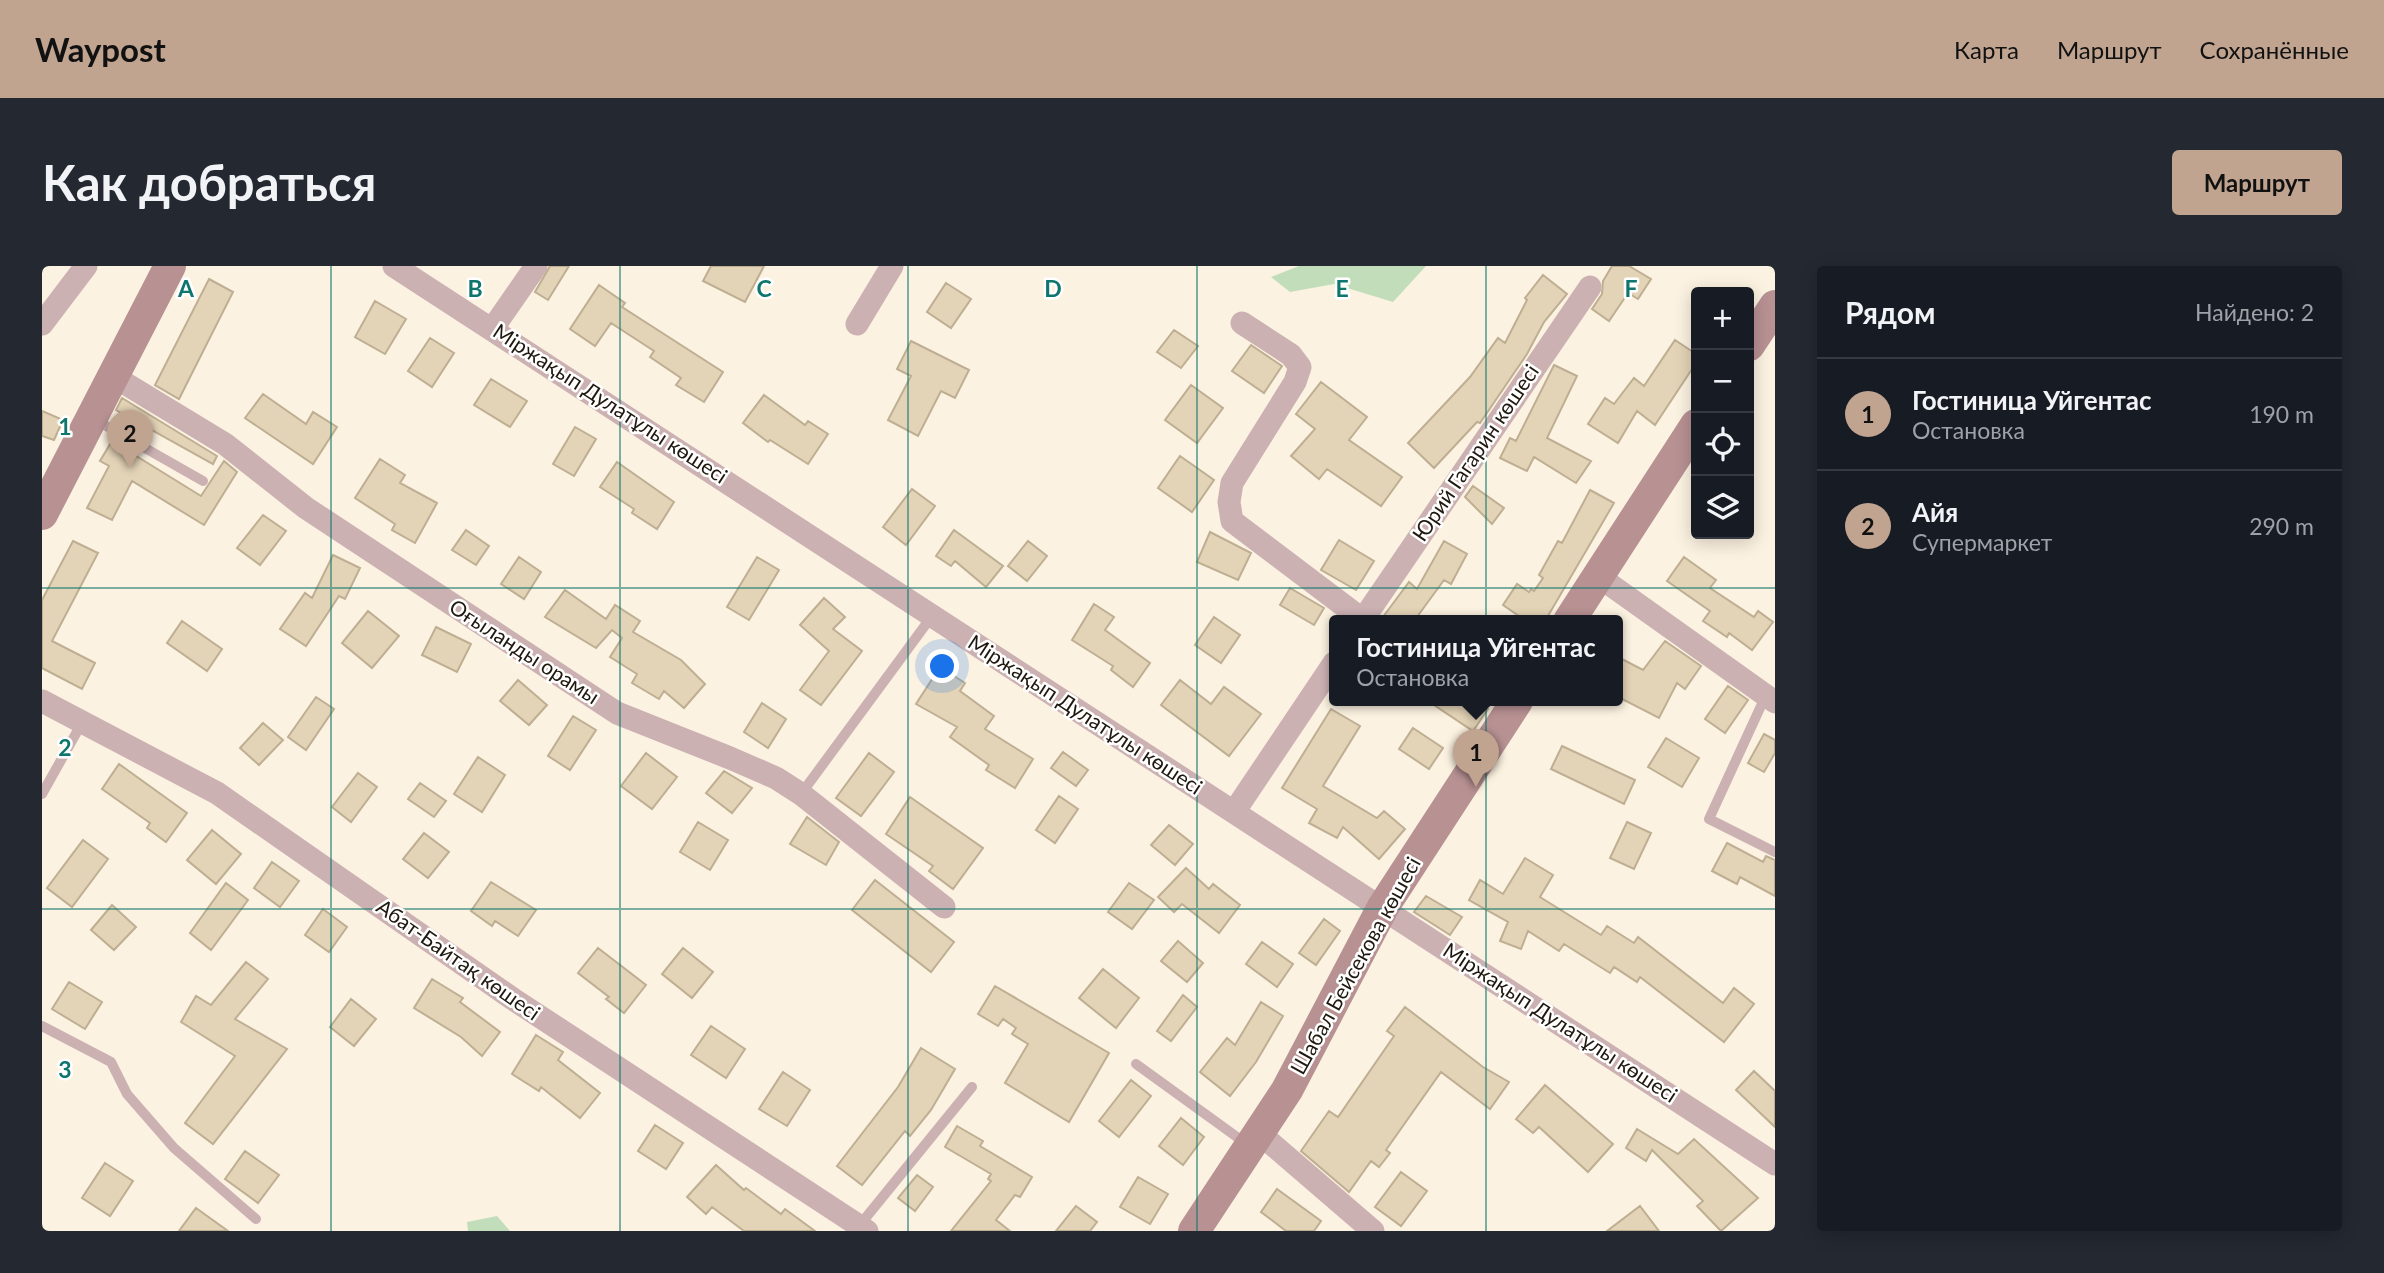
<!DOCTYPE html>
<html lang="ru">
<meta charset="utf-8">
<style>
:root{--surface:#171b24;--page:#242831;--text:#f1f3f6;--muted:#9ea1a6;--line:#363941;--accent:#c1a490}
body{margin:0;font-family:Lato,sans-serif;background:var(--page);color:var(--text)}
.controls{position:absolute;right:21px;top:21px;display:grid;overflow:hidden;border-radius:7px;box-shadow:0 4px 18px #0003}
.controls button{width:63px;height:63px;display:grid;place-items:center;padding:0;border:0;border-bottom:2px solid var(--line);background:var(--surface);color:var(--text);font:35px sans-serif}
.you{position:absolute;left:901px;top:401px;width:24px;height:24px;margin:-18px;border:5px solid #fff;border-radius:50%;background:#1a73e8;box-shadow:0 0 0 10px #1a73e833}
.badge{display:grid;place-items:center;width:46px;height:46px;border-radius:50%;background:var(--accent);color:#111;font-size:23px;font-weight:700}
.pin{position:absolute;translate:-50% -58px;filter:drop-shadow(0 2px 4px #0008)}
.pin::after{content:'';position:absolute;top:37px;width:24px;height:21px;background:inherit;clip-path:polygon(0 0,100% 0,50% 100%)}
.popup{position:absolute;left:1287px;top:349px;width:294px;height:91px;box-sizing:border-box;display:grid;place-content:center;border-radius:7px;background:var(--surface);filter:drop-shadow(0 2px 5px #0005);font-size:23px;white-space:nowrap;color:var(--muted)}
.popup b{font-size:26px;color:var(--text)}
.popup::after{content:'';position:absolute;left:50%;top:100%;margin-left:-14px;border:14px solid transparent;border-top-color:var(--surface)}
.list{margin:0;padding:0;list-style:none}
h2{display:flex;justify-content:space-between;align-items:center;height:91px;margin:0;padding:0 28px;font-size:30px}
h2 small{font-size:23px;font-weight:400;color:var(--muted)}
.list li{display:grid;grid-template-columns:46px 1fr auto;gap:21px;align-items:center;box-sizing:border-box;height:112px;padding:0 28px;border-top:2px solid var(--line)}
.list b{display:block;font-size:26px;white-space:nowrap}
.list p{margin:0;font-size:23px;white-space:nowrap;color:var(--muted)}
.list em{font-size:23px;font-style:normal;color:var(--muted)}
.icon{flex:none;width:38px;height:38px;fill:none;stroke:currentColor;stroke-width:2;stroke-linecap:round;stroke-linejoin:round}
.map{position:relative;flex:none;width:1733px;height:965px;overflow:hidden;border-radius:7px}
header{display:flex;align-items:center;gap:42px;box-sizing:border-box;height:98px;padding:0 35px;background:var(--accent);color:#111}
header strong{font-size:33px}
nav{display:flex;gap:38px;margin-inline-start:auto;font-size:24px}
.intro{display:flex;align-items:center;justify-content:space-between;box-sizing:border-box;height:168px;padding:0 42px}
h1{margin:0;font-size:49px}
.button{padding:18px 32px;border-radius:7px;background:var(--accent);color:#111;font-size:24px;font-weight:700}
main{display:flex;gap:42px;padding:0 42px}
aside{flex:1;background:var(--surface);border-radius:7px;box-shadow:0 4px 18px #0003}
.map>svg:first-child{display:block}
.green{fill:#c1ddb9}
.building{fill:#e4d4b7;stroke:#beae92;stroke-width:2}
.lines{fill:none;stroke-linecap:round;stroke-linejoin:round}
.lane{stroke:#ccb1b3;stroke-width:10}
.street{stroke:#ccb1b3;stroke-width:23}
.secondary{stroke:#b89193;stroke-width:32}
.grid{fill:none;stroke:#0f766e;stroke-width:2;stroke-opacity:0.55}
.labels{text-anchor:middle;stroke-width:5;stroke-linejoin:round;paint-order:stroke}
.street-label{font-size:21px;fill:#1e180e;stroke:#fff}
.grid-label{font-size:23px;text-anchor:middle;font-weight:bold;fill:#0f766e;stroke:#fff;stroke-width:5;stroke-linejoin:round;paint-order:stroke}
</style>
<header>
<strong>Waypost</strong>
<nav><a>Карта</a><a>Маршрут</a><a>Сохранённые</a></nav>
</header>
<div class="intro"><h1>Как добраться</h1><a class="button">Маршрут</a></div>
<main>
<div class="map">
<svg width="1733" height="965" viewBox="0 0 1733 965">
<rect width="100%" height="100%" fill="#fcf2e1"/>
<path class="green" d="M1257,0H1384L1351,36L1292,18L1248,26L1229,11Z
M455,950L468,965H426L425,956Z"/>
<path class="building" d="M508,0H527L506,34L493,26Z
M669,0H722L703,36L661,15Z
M1570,0H1587L1609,13L1596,33L1586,27L1567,55L1550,43L1560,28L1561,15Z
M1501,9L1525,28L1502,56L1485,88L1438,157L1435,156L1392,202L1366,177L1428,111L1456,72L1463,77L1485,34L1483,32Z
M167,13L191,26L137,133L113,119Z
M904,17L929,33L909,62L885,46Z
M557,19L583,37L580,41L681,106L662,136L634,119L639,112L608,91L612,85L569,57L553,80L528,63Z
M333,35L364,53L343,88L313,71Z
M1132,64L1156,80L1139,102L1115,86Z
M388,72L412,87L390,121L366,105Z
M1633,74L1654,88V97L1613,159L1595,145L1576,177L1546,158L1563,132L1572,138L1592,112L1602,120Z
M869,75L927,104L913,132L899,125L876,170L846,154L869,110L855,103Z
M1209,79L1240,100L1222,127L1190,105Z
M1512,99L1535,110L1505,172L1549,195L1534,217L1492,191L1485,205L1458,192L1468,172L1474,175Z
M449,113L485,135L468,161L432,139Z
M1279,116L1325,151L1307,174L1360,211L1339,240L1285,203L1277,213L1249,190L1273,163L1254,148Z
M1149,119L1181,142L1155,177L1123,154Z
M221,128L264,158L271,146L295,161L271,198L203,152Z
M722,129L763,159L766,155L786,168L766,198L728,174L726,176L701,157Z
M80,132L175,190L171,198L74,144Z
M0,145L21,154L12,174L0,170Z
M533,161L554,173L532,210L511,198Z
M70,175L159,230L182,195L195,206L162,259L90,215L70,254L45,242L67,200L58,195Z
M1138,190L1172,214L1150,246L1116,222Z
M338,193L363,209L358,217L395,237L373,277L350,264L353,258L313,232Z
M575,196L632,236L615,263L590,247L592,243L558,221Z
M1431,220L1462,242L1450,258L1423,231Z
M870,223L893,240L864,279L841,261Z
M1548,224L1572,237L1503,355H1484L1461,339L1475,318L1487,326L1489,323L1492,325L1501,312L1497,309L1516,275L1520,277Z
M221,249L244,265L218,299L195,282Z
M424,264L447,280L434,299L410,284Z
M912,264L961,300L944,321L913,295L909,300L894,290Z
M1168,266L1209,287L1196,314L1155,296Z
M1297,274L1332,295L1314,324L1279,304Z
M31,275L56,287L10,375L53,397L40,423L0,402V334Z
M986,275L1005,290L985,315L966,300Z
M1402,275L1425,288L1409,318L1402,314L1372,355H1338L1367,316L1375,323Z
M291,289L318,302L303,333L297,330L264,380L238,363L263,327L270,332Z
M477,291L499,306L482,333L459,318Z
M715,291L737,304L707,354L685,341Z
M1642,291L1674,314L1668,322L1712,351L1716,345L1731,356L1710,384L1687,367L1685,371L1661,355L1668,345L1625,315Z
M1248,322L1282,342L1272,359L1238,339Z
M523,324L564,353L573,339L598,355L591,366L639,394L663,418L642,442L622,425L617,433L590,417L595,408L568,391L580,372L570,364L554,382L503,351Z
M782,332L803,351L791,363L820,385L779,439L758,424L787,385L758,359Z
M1052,338L1072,351L1063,364L1108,397L1091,421L1069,404L1071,400L1030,374Z
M326,345L357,370L330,402L300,377Z
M1172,351L1198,369L1179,397L1153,379Z
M140,355L180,383L165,405L125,377Z
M394,361L429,378L415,406L380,389Z
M1623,375L1659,400L1643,423L1635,417L1617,452L1576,431V391L1601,404Z
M898,401L923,417L918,425L952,450L943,463L991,493L973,522L944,504L947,499L908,471L915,461L874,438Z
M476,414L505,439L487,459L458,435Z
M1138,414L1169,438L1182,421L1219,448L1187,490L1119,439Z
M1686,420L1706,434L1683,467L1663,453Z
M274,431L292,443L264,484L246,471Z
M1386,435H1435L1446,443L1431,465Z
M720,437L744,453L726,482L702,466Z
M1289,443L1318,460L1281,520L1335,552L1342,545L1363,563L1337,593L1301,561L1295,572L1267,557L1275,543L1240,522Z
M531,450L554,464L528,504L506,490Z
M221,457L241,474L217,499L198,482Z
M1371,462L1401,482L1387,503L1357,483Z
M1722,468L1733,474V487L1722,506L1706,497Z
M1624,472L1657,492L1640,521L1606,501Z
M1520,480L1593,514L1582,538L1509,503Z
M1021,486L1046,504L1034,520L1009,502Z
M604,487L635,511L610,543L579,520Z
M827,487L852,506L819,550L794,532Z
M436,491L463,509L440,546L412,528Z
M77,498L145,547L124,576L105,562L108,557L60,523Z
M682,505L710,522L690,547L664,527Z
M316,507L335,521L309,556L290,541Z
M378,517L404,535L392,551L366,533Z
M1017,530L1036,543L1013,577L994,564Z
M868,531L941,582L911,623L887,605L891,600L844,568Z
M765,551L797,576L784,599L748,578Z
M656,556L686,574L668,604L638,586Z
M1585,556L1609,567L1592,603L1568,592Z
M1127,559L1151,578L1133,599L1109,579Z
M170,564L199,588L174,618L145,594Z
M382,567L407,586L386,612L361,593Z
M41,574L66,593L30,641L5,622Z
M1685,577L1721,596L1724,590L1733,594V630L1698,611L1695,618L1670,605Z
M1483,592L1511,609L1498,631L1559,669L1565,660L1592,677L1596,671L1681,737L1692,722L1712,738L1682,776L1598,711L1595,716L1572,701L1568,707L1522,678L1517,685L1486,665L1479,683L1458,675L1466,656L1427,634L1438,614L1461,628Z
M230,596L257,615L238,641L212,622Z
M1144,602L1167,623L1171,618L1198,639L1177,667L1140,638L1132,646L1116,631Z
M833,614L912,676L889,706L810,644Z
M449,616L494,644L476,670L453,655L450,660L429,645Z
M184,617L206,634L169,684L148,667Z
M1087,617L1112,634L1090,663L1066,646Z
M1384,630L1420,651L1408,669L1372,646Z
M70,639L94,661L72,684L49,664Z
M281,643L305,661L287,686L263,669Z
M1282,653L1298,665L1274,699L1257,687Z
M1136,675L1161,697L1145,716L1119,695Z
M1220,676L1251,698L1235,721L1204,698Z
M556,682L604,719L582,747L564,733L567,731L536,707Z
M641,682L671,706L650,732L620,708Z
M204,696L226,713L193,753L245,783L171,878L143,857L193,790L139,756L154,730L169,739Z
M1061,703L1097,732L1074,762L1037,732Z
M390,713L421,732L418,736L458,766L440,790L419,771L372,742Z
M27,716L60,736L43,763L10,743Z
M953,720L1067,787L1027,856L963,817L986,778L970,768L974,762L961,753L956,760L936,748Z
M1141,729L1155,741L1129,775L1115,765Z
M309,733L334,753L312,780L288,761Z
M1219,736L1241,750L1214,796L1188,830L1158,806L1185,772L1193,779Z
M1363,741L1441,801L1467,816L1448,843L1399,806L1344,884L1348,887L1337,901L1329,895L1307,926L1259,885L1287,845L1296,851L1352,770L1345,765Z
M669,760L703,783L684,812L649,789Z
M494,769L521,786L516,794L558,827L538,852L499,821L497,825L470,808Z
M879,782L913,803L889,844L868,870L863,865L820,919L795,900L856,821Z
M1712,805L1733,825V861L1694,824Z
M741,806L768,824L745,860L717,843Z
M1089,814L1109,830L1077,871L1057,855Z
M1503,819L1571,878L1546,906L1497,861L1491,867L1474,853Z
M1139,852L1162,871L1141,899L1117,880Z
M613,859L641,877L624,903L596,885Z
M915,860L941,875L938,880L990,911L978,931L973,929L954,954L968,965H909L949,915L946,913L949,908L903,881Z
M1595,863L1636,888L1652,873L1716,932L1679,965L1655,940L1661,935L1610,884L1604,895L1584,882Z
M203,885L237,909L216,937L183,913Z
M63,897L91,915L68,950L40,932Z
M674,899L702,924L704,922L739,948L743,943L773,965H702L670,941L664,948L645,931Z
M1359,906L1385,925L1359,960L1333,941Z
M875,909L891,921L873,945L856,932Z
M1096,911L1126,928L1108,958L1078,941Z
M1235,923L1279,955L1272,965H1244L1219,946Z
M1034,940L1055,956L1048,965H1014Z
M1598,940L1617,965H1565Z
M154,942L186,965H137Z"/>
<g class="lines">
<path class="lane" d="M52,153L161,215
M1724,429L1667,553L1733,586
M0,528L41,455
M759,528L890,350
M0,760L69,796L85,828L132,882L214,953
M1094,798L1206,879
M817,960L930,821"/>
<path class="street" d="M352,0L1733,898
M1200,57L1249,89L1258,101L1253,116L1190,217L1187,236L1190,255L1321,354
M0,58L44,0
M815,58L850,0
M451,62L494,0
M71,110L183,178L264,242L575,447L688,492L734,512L759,528L902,641
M1556,310L1733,436
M1320,355L1548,21
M0,435L175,527L471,733L825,965
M1192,546L1292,397
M1217,867L1331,965"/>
<path class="secondary" d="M1707,79L1733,40
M0,248L128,0
M1527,355L1654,159
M1152,965L1245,824L1341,641L1475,435"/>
</g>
<path class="grid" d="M289,0V965M578,0V965M866,0V965M1155,0V965M1444,0V965M0,322H1733M0,643H1733"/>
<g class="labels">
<g class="street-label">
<text transform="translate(568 138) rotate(33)" y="7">Міржақып Дулатұлы көшесі</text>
<text transform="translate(1434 187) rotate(-56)" y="7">Юрий Гагарин көшесі</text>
<text transform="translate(482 386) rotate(33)" y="7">Оғыланды орамы</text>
<text transform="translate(1043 449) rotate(33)" y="7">Міржақып Дулатұлы көшесі</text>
<text transform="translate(416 694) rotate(35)" y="7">Абат-Байтақ көшесі</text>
<text transform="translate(1314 700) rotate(-61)" y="7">Шабал Бейсекова көшесі</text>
<text transform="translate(1518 757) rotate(33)" y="7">Міржақып Дулатұлы көшесі</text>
</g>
</g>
<g class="grid-label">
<text x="144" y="31">A</text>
<text x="433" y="31">B</text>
<text x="722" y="31">C</text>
<text x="1011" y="31">D</text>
<text x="1300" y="31">E</text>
<text x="1589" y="31">F</text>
<text x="23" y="169">1</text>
<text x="23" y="490">2</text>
<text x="23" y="812">3</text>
</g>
</svg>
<div class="controls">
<button>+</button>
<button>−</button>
<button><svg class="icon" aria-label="locate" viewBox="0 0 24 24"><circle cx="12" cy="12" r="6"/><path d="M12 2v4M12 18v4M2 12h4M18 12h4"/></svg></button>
<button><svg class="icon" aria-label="layers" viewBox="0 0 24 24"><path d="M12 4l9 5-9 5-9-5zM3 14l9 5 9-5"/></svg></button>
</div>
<div class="you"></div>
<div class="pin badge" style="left:1434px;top:521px">1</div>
<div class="popup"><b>Гостиница Уйгентас</b>Остановка</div>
<div class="pin badge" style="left:88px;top:202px">2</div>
</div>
<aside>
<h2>Рядом<small>Найдено: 2</small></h2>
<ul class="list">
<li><span class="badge">1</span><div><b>Гостиница Уйгентас</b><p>Остановка</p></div><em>190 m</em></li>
<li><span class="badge">2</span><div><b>Айя</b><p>Супермаркет</p></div><em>290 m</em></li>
</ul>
</aside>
</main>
